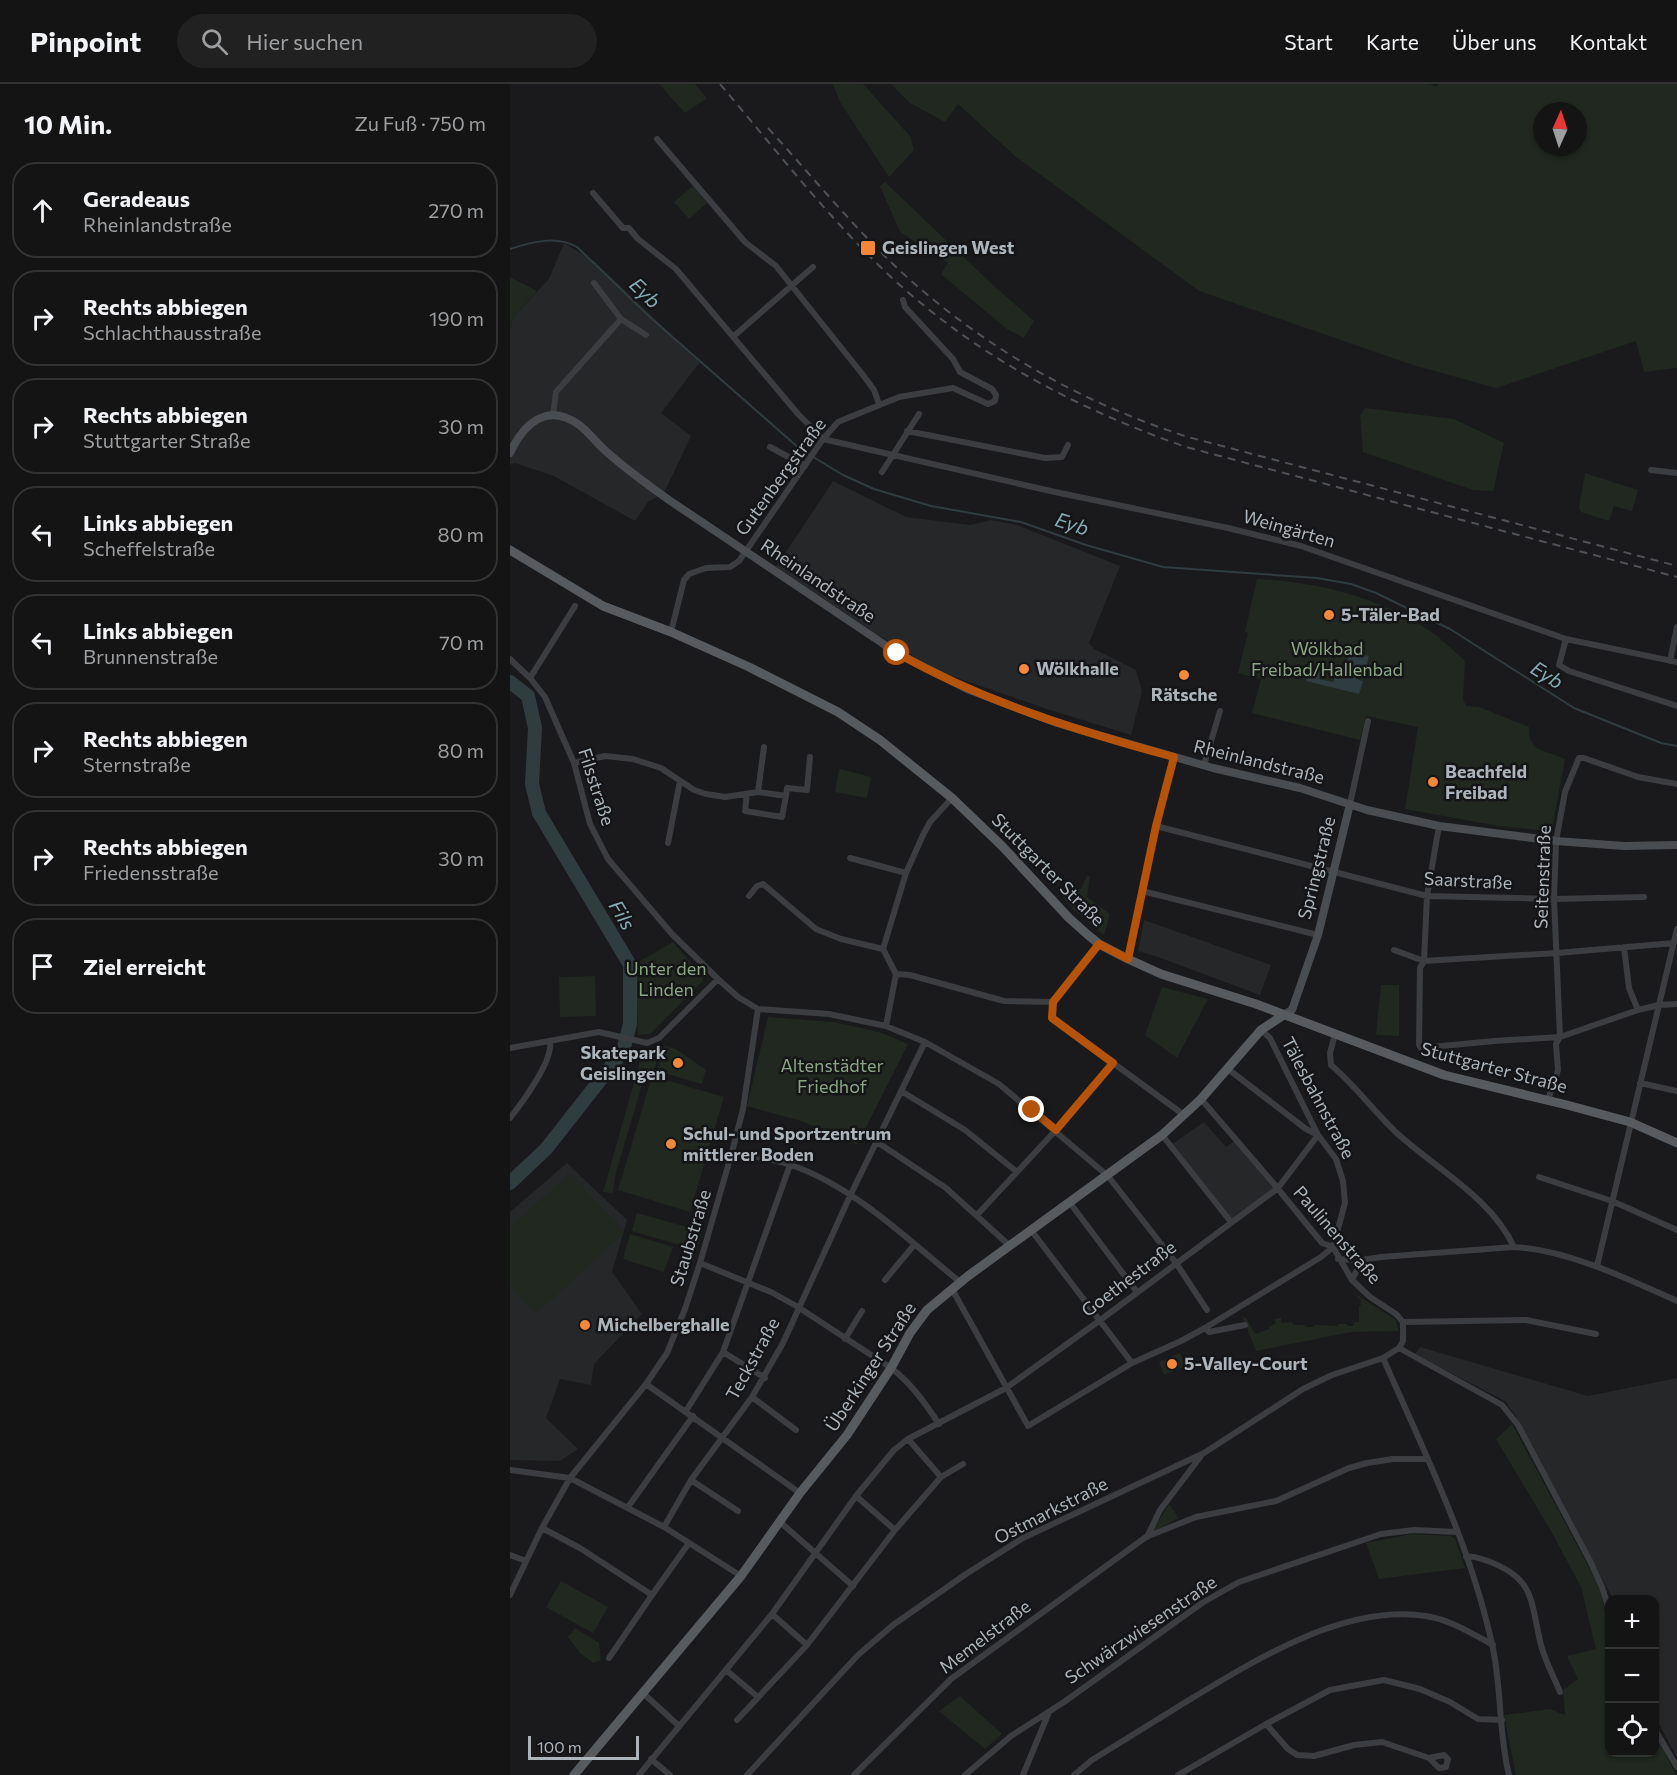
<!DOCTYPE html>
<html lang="de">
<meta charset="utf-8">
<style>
:root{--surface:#141415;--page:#212122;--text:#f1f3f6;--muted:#9d9ea0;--line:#333334}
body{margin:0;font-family:Commissioner,sans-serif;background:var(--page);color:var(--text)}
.controls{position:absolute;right:18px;bottom:18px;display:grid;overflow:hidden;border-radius:12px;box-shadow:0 2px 4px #0004}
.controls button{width:54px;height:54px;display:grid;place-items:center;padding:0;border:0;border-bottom:2px solid var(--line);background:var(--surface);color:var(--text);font:30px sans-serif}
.compass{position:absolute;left:1023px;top:18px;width:54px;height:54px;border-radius:50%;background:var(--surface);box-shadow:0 2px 4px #0004;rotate:3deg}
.scale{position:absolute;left:18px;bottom:15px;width:111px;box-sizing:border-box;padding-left:6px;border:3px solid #acb5bc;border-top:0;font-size:16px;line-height:21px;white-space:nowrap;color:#acb5bc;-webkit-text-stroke:4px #151517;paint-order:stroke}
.stop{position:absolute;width:18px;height:18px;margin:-14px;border:4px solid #b45309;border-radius:50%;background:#fff}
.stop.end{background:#b45309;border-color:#fff;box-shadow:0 2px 6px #0008}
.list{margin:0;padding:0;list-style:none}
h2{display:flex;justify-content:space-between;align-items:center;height:78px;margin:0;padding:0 24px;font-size:26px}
h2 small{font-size:20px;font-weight:400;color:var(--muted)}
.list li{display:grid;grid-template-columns:39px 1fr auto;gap:18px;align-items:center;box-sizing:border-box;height:96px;margin:0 12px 12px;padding:0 12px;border:2px solid var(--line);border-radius:24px}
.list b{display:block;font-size:22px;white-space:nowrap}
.list p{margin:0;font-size:20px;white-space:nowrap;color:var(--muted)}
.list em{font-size:20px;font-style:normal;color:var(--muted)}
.icon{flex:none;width:33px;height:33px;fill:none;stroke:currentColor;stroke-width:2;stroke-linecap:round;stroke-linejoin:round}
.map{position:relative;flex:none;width:1167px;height:1691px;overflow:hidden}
header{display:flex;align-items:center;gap:36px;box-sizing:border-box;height:84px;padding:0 30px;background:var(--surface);border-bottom:2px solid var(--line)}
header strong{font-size:28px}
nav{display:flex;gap:33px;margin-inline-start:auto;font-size:21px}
.search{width:420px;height:54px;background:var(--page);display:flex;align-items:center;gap:15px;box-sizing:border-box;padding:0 21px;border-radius:33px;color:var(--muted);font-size:22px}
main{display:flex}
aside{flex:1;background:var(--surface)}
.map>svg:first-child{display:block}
.built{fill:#262729}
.green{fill:#202820;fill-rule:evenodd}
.water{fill:#2f3d41}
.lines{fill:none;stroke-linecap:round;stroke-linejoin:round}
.stream{stroke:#2f3d41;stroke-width:2}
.river{stroke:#2f3d41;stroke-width:14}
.street{stroke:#3b3d41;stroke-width:6}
.secondary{stroke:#494d51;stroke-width:8}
.primary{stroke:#575b60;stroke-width:9}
.rail{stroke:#4e5256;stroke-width:2;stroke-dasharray:8 6;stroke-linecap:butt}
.route{stroke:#b45309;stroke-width:8}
.poi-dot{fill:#f4883a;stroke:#151517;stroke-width:2}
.labels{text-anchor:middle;stroke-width:5;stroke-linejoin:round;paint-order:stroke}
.poi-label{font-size:18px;font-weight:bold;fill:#acb5bc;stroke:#151517;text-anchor:start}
.street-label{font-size:18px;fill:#acb5bc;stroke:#151517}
.park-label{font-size:18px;fill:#8aa783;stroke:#151517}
.water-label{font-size:20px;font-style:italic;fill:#84abb6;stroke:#151517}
</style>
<header>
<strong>Pinpoint</strong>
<div class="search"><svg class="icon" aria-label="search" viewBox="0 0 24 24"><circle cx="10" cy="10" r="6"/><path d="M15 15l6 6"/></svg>Hier suchen</div>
<nav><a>Start</a><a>Karte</a><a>Über uns</a><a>Kontakt</a></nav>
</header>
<main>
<aside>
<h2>10 Min.<small>Zu Fuß · 750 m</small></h2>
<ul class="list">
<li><svg class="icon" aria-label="ahead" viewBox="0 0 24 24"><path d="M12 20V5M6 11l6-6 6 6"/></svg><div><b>Geradeaus</b><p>Rheinlandstraße</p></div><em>270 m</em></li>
<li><svg class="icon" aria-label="right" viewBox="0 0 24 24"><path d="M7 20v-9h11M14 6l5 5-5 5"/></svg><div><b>Rechts abbiegen</b><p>Schlachthausstraße</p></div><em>190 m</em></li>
<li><svg class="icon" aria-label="right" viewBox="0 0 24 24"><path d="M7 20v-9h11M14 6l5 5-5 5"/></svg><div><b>Rechts abbiegen</b><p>Stuttgarter Straße</p></div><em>30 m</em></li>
<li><svg class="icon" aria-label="left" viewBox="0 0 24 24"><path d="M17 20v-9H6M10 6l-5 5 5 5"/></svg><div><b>Links abbiegen</b><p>Scheffelstraße</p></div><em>80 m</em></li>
<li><svg class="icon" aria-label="left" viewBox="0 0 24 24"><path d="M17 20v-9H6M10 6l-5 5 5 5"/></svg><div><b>Links abbiegen</b><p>Brunnenstraße</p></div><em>70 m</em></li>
<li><svg class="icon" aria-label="right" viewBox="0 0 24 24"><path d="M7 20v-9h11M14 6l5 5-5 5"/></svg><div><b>Rechts abbiegen</b><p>Sternstraße</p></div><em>80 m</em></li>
<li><svg class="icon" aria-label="right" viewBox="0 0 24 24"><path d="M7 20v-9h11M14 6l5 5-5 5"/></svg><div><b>Rechts abbiegen</b><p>Friedensstraße</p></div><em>30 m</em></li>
<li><svg class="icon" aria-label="arrive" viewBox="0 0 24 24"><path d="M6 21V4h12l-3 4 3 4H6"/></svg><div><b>Ziel erreicht</b></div></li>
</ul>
</aside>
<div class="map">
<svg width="1167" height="1691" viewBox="0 0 1167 1691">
<rect width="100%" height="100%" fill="#1a1a1c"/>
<path class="built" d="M54,159L85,178L190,278L151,329L181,352L154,409L138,418L125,437L44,392L5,379L0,381V246L3,233L39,195Z
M323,397L396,433L460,441L481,436L507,441L610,482L579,559L584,565L626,586L632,607L621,651L537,625L436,590L413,578L365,549L266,483Z
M634,836L761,881L750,911L648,873L628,867Z
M694,1038L716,1063L726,1056L768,1104L721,1138L661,1061Z
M57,1079L117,1136L102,1188L132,1230L84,1280L81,1301L50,1295L36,1334L68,1365L50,1377L0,1376V1128Z
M910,1263L1078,1312L1167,1294V1674L1145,1632L1144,1516L1103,1515L1005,1331L995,1317L905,1270Z"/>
<path class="green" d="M149,0H185L197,14L175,29Z
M323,0H353L400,52L404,66L379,93L330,18Z
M381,0H920L926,3L929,0H1167V284L1134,288L1126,257L986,304L903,281L689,207L505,72L448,20L435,38L400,19ZM1032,27H1068V63H1032Z
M375,98L483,201L524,237L514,254L497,245L431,190L438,179L390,148L370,102Z
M183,102L197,119L179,135L164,118Z
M0,193L27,207L3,233L0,246Z
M855,324L944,335L994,359L983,407L963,406L853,368L850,331Z
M1075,389L1128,406L1122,427L1104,422L1099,437L1071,428L1069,423Z
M747,495C811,498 876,515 927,552C937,560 946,569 955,577L953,614L956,622L969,623L1019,643C1018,670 1038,666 1055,675L1042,746L1039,747L989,742L895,725L908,643L856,632L850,656L742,629L751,595L728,589L738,549L735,548Z
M329,685L361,693L357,714L325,708Z
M577,791L580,793L577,813L600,830L594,851L564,826L553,814L564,801L571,805Z
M163,858L191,890L193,897L140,950L128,951L125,880Z
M85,892L86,932L50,933L49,893Z
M871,901H889V952L866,951Z
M652,903L698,915L667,974L635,951Z
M258,933L324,938L369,948L398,960L347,1061L291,1037L237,1022Z
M154,962L166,965L196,986L192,1000L147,987Z
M132,970L148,975C145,986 137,991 132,1001L105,1092L103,1109L93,1108Z
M142,992L214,1013L180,1128L108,1106Z
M60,1089L114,1148L26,1230L0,1202V1144Z
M127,1129L192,1147L187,1166L122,1147Z
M120,1150L163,1163L154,1188L113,1175Z
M845,1210L885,1235L889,1247L841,1248L746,1267L732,1232L737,1235L745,1250L759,1245V1243L766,1239L764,1235L771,1234V1239L782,1238L783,1241H795L796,1243H804V1241L828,1242V1240H837V1242H843L845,1238H849V1222L851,1221V1217Z
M670,1269L675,1282L654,1291L649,1278Z
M1002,1340L1089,1502L1099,1546L1100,1668H1144L1145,1650L1166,1691H1006L994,1631L1040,1625L1055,1631L1053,1606L1068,1595L1057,1572L1086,1565L1071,1503L1041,1447L986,1355Z
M659,1420L669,1434L642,1448Z
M902,1450L941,1452L945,1455L955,1484L869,1495L856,1459Z
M51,1497L98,1523L83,1549L36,1523Z
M65,1544L89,1559L91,1576L83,1579L70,1569L58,1553Z
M450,1612L492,1650L475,1665L429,1627Z"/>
<path class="water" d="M840,567L859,572L854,592L847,591L846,595L853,597L849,610L796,597L799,583L811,586L809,595L823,598L826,590L841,594L842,589L834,587Z"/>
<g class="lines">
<path class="stream" d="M0,165C22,158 46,151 67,163L141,234L290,365L333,391L364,405L421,422L511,438L576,461L653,483L807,494L841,500L866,509L940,545L1064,624L1151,659L1167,662"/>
<path class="river" d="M0,598L18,612L25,644L22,700L29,729L120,881V940L113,967L36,1065L0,1099"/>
<path class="street" d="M147,55L235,158L266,182L353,291L364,306L369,320
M83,109L113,144H119L128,155L166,185L288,330L313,355L545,408L718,444L791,462L1056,555L1167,578
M111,235L136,251
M224,252L303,183
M43,331L46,308L111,235L84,199
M397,347L535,374L552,373L558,361
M260,363L295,382
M1141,386L1167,389
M372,388L409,330
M161,548L174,496L179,490L196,484L220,483L229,477L313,355L328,338L389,313L443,304L478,320L485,317L486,311L482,305L450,288L443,275L395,223L393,216
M1056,555L1049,581L1059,587L1167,622
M0,575L20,594L35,613L64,679L80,740L98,775L162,850L208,895L228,913L248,925L319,930L376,942L415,958L489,1000L598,1092L666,1179L697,1226
M1160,577L1167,543
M20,594L65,522
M64,679L95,672L123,675L151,684L184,706L196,710L215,713L248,708L254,663
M694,681L710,627
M248,708L276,712L277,704L297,706L300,673
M237,710L235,727L272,733L276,712
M840,720L858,637
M646,742L917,812L1044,815L1134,813
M929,742L917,812L914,877L910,884L909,961L911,964L984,957L1050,953L1128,926L1149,921L1167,920
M158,759L170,697
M340,774L396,789
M632,807L808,851
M239,812L247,802L253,800L306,845L331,855L373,865
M1114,863L1119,904L1128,926
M884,866L914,877L1047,869L1164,859
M618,875L646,742L664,673
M386,890L373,865L396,789L413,751L420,738L442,714
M543,918L589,860
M376,942L386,890L400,891L494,917L543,918L542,934L674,1031
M825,950L820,969L821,981C846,1002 865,1029 889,1051C927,1085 982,1115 1004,1163
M0,964L89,948L137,959L149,954L208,895
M718,985L796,1045L808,1051
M1130,999L1167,1007
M391,1007L455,1046L507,1088
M1038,1016L1048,986L1046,960L1050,953L1044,815L1046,757L1055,708L1069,674H1074L1128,693L1167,700
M0,1034C12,1019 43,977 40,958
M652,1051L721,1138
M367,1058L436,1104L500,1162
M222,1068C241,1072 262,1075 281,1081C345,1103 398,1156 450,1198
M1029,1093L1102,1117L1167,1146
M560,1119L627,1208
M467,1131L546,1046L603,979
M521,1146L622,1279
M828,1175L852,1176L871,1173L1004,1163C1058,1166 1118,1195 1167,1217
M190,1179L261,1208L288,1223L381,1284C401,1299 415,1319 429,1340
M1087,1182L1167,845
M375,1196L404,1161
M842,1196L852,1176
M442,1205L518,1342L622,1279L671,1257L695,1244L811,1173L823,1163L835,1119L833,1097L826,1075L808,1051L760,954L751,946
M893,1238L1016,1236L1086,1250
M695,1244L699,1248L735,1241
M335,1255L352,1227
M889,1264L992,1321L1008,1341L1081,1479L1092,1503L1100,1529
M213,1268L255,1294
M873,1274C914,1367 960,1460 982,1560C992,1602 988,1648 999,1691
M136,1300L290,1409
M242,1313L286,1346
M176,1327L213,1268L280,1081
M398,1355L431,1393
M0,1386L60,1394L154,1443L231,1492
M181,1396L228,1427
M346,1412L385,1446
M118,1423L183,1332
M270,1438L343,1502
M154,1443L181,1396L242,1313L273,1259L340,1112L415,958
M32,1444L70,1464L142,1511L179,1459
M637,1453L650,1426L691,1372
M0,1471L16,1477
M956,1473C964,1471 970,1475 978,1477C1026,1495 1020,1517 1031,1561C1035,1577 1044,1593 1050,1608
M0,1511L32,1444L60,1394L136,1300L157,1269L175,1225L190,1179L222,1068L233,1025L248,925
M262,1530L297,1561
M99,1574L142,1511
M216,1586L248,1613
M133,1609L169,1642
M227,1636L297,1561L385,1446L431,1393L453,1380
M756,1640L778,1665L787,1671L804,1672L844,1661L872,1658L919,1674L929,1684L936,1683L938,1675L934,1671L919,1674
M1144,1644L1167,1683
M141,1675L160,1691
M129,1691L262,1530L346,1412L384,1366L398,1355L496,1304L589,1237L768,1104L808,1051
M237,1691L348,1571L383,1541L456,1490L513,1454L694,1369L793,1305L822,1291L873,1274L889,1264L893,1257V1238L886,1230L860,1213L842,1196L823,1163L812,1159L764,1100L691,1015
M344,1691L441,1595L636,1453L686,1433L766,1417L839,1384L857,1379L883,1375H916
M455,1691L501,1652L554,1618L692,1519L729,1498L871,1450L904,1446L947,1448
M513,1691L539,1628
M564,1691L582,1676C614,1656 647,1636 679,1616C747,1575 834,1520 916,1532C941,1536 961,1549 983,1561
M668,1691L756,1640L820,1606L874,1596L910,1605L940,1618L968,1635L992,1636"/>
<path class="secondary" d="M0,369C13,341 36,318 68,340C79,348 87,360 98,369C117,386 138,401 159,416L387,569L457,605L547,639L703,684L790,704L857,726L929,742L1046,757L1114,762L1167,761
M772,932L782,926L808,851L840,720"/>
<path class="primary" d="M0,466L93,522L161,548L239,583L328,628L370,656L442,714L492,762L559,834L578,851L589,860L618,875L651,890L746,920L934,991L1057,1021L1120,1038L1167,1059
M64,1691L231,1492L290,1409L337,1351L381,1284L400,1249L417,1226L458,1192L652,1051L691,1015L751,946L772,932"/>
<path class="rail" d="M210,0C266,66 319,135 382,194C467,272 567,325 676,363L1167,493
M258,44C300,90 340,139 385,182C469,261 569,318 678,353L1167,482"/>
</g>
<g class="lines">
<path class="route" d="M387,569C474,618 568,647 664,673L646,742L618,875L589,860L543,918L542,934L603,979L546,1046L522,1026"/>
</g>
<g class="poi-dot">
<rect x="350" y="156" width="16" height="16" rx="3"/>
<circle cx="819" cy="531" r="6"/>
<circle cx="514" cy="585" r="6"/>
<circle cx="674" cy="591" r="6"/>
<circle cx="923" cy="698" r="6"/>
<circle cx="168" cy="979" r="6"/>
<circle cx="161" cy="1060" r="6"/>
<circle cx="75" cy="1241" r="6"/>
<circle cx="662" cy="1280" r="6"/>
</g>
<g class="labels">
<g class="poi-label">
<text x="372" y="170">Geislingen West</text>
<text x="831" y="537">5-Täler-Bad</text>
<text x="526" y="591">Wölkhalle</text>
<text x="674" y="617" text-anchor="middle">Rätsche</text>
<text x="935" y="694">Beachfeld<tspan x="935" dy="21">Freibad</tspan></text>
<text x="156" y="975" text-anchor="end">Skatepark<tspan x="156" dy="21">Geislingen</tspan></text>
<text x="173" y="1056">Schul- und Sportzentrum<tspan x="173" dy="21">mittlerer Boden</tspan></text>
<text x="87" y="1247">Michelberghalle</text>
<text x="674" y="1286">5-Valley-Court</text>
</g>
<g class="street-label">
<text transform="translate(271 393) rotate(-54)" y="6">Gutenbergstraße</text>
<text transform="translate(779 445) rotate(16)" y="6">Weingärten</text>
<text transform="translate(308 497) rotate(34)" y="6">Rheinlandstraße</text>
<text transform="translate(749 678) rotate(14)" y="6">Rheinlandstraße</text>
<text transform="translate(86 703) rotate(72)" y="6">Filsstraße</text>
<text transform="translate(807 784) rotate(-76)" y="6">Springstraße</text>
<text transform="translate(538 786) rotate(45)" y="6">Stuttgarter Straße</text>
<text transform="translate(1033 793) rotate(-88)" y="6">Seitenstraße</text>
<text transform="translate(958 797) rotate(3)" y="6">Saarstraße</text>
<text transform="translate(984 984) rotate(15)" y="6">Stuttgarter Straße</text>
<text transform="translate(808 1014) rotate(62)" y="6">Tälesbahnstraße</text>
<text transform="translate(827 1151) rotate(49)" y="6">Paulinenstraße</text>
<text transform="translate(181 1154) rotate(-73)" y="6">Staubstraße</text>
<text transform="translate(619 1195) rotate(-37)" y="6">Goethestraße</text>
<text transform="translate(243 1275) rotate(-61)" y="6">Teckstraße</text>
<text transform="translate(361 1283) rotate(-57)" y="6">Überkinger Straße</text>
<text transform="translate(541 1427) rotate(-27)" y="6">Ostmarkstraße</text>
<text transform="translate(631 1546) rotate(-34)" y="6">Schwärzwiesenstraße</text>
<text transform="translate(475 1553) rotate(-37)" y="6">Memelstraße</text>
</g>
<g class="park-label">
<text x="817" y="571">Wölkbad<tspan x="817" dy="21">Freibad/Hallenbad</tspan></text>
<text x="156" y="891">Unter den<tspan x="156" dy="21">Linden</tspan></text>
<text x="322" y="988">Altenstädter<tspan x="322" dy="21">Friedhof</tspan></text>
</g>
<g class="water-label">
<text transform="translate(135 209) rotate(44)" y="7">Eyb</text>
<text transform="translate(562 440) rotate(18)" y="7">Eyb</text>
<text transform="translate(1037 591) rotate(32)" y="7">Eyb</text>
<text transform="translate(112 831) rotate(59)" y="7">Fils</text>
</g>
</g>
</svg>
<div class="controls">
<button>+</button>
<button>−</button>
<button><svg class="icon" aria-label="locate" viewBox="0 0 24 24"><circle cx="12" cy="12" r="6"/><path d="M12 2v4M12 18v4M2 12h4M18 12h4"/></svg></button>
</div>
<svg class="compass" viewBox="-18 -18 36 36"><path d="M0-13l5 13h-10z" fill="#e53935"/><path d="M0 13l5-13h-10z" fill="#9d9ea0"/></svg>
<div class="scale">100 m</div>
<div class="stop" style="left:387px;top:569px"></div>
<div class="stop end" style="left:522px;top:1026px"></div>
</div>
</main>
